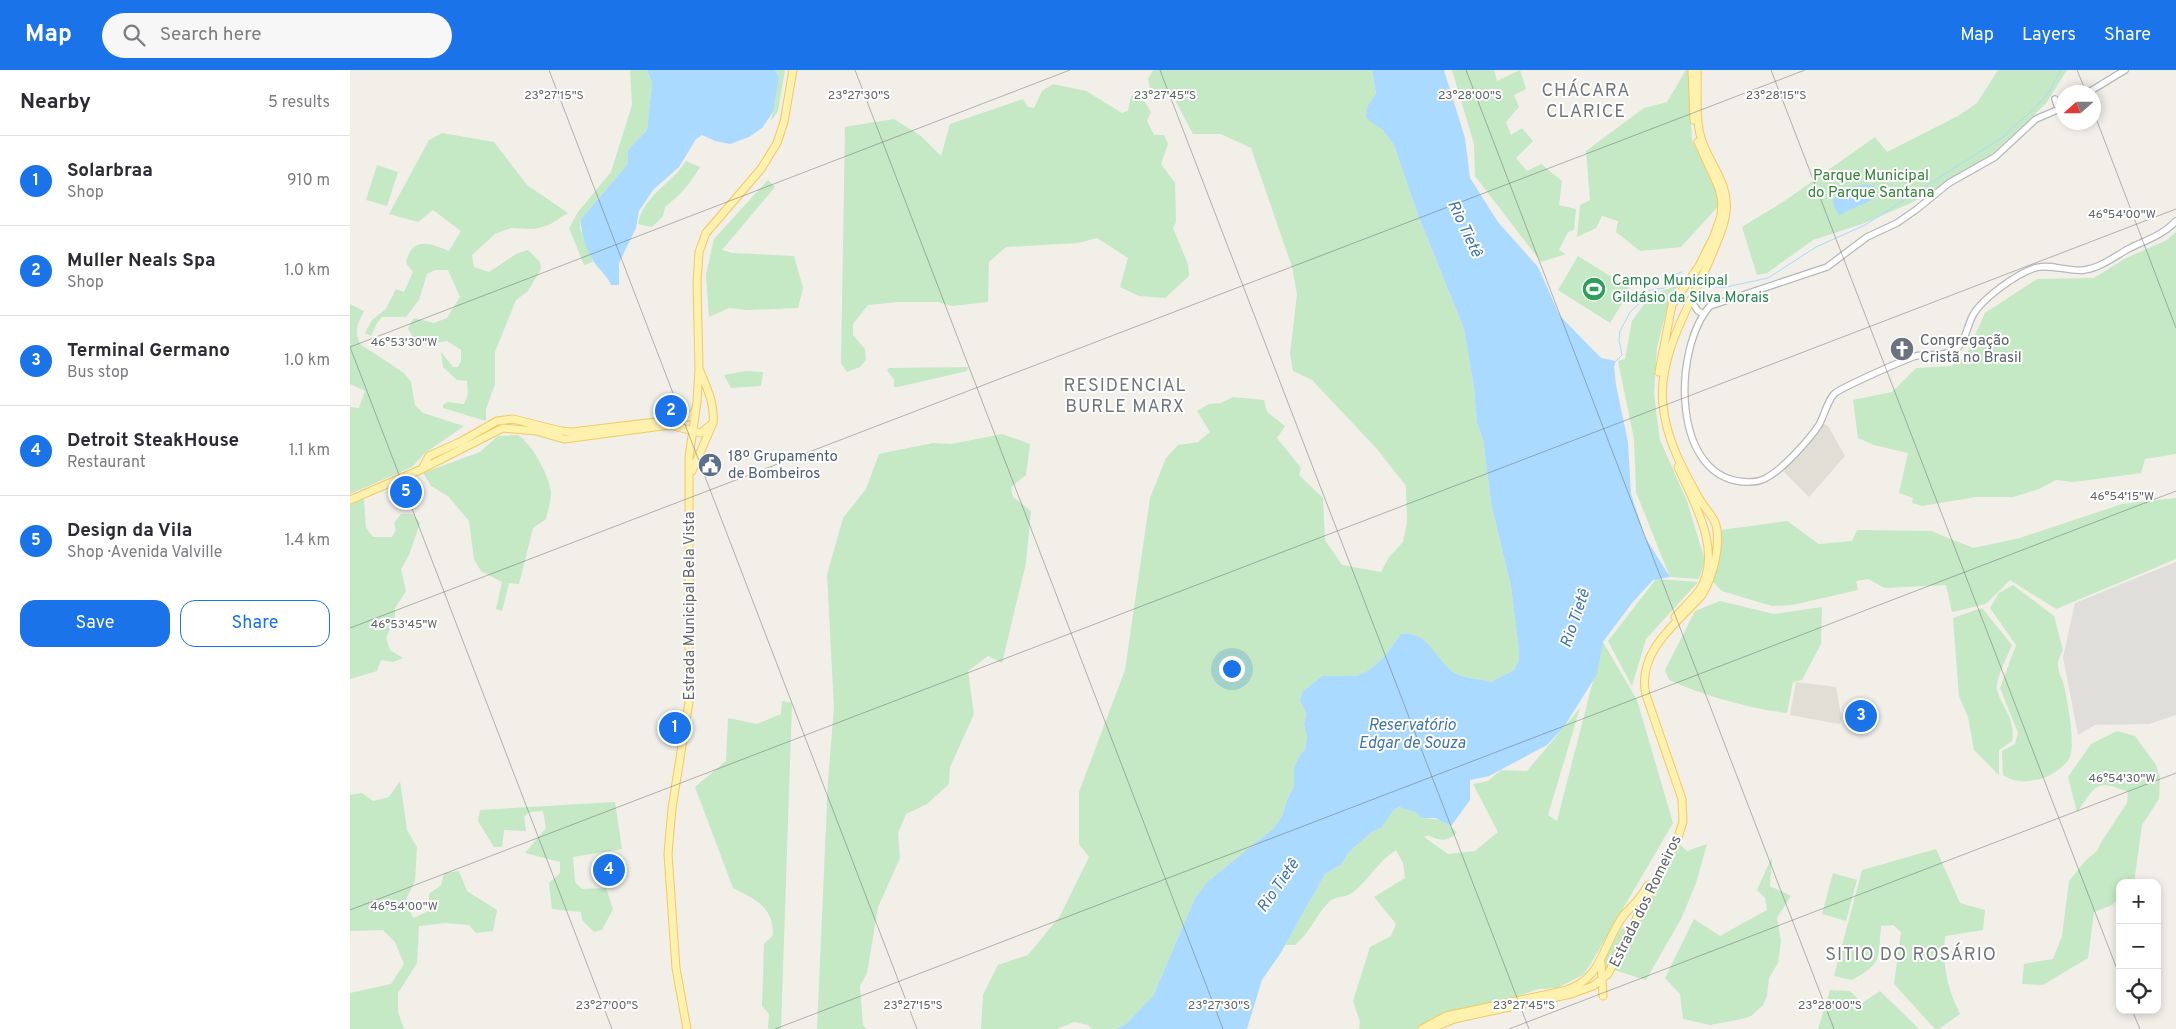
<!DOCTYPE html>
<meta charset="utf-8">
<style>
:root{--surface:#fff;--page:#f7f7f7;--text:#2b2b33;--muted:#7c7c81;--line:#e1e1e2;--accent:#1a73e8}
body{margin:0;font-family:Overpass,sans-serif;background:var(--page);color:var(--text)}
.controls{position:absolute;right:15px;bottom:15px;display:grid;overflow:hidden;border-radius:10px;box-shadow:0 2px 8px #0003}
.controls button{width:45px;height:45px;display:grid;place-items:center;padding:0;border:0;border-bottom:1px solid var(--line);background:var(--surface);color:var(--text);font:25px sans-serif}
.compass{position:absolute;left:1706px;top:15px;width:45px;height:45px;border-radius:50%;background:var(--surface);box-shadow:0 2px 8px #0003;rotate:249deg}
.you{position:absolute;left:881px;top:598px;width:18px;height:18px;margin:-12px;border:4px solid #fff;border-radius:50%;background:#1a73e8;box-shadow:0 0 0 8px #1a73e833}
.badge{display:grid;place-items:center;width:32px;height:32px;border-radius:50%;background:var(--accent);color:#fff;font-size:16px;font-weight:700}
.pin{position:absolute;translate:-50% -50%;border:2px solid #fff;box-shadow:0 1px 5px #0006}
.list{margin:0;padding:0;list-style:none}
h2{display:flex;justify-content:space-between;align-items:center;height:65px;margin:0;padding:0 20px;font-size:21px}
h2 small{font-size:16px;font-weight:400;color:var(--muted)}
.list li{display:grid;grid-template-columns:32px 1fr auto;gap:15px;align-items:center;box-sizing:border-box;height:90px;padding:0 20px;border-top:1px solid var(--line)}
.list b{display:block;font-size:19px;white-space:nowrap}
.list p{margin:0;font-size:16px;white-space:nowrap;color:var(--muted)}
.list em{font-size:16px;font-style:normal;color:var(--muted)}
.actions{display:flex;gap:10px;padding:15px 20px}
.actions a{flex:1;padding:11px 0;border:1px solid var(--accent);border-radius:15px;text-align:center;font-size:18px;color:var(--accent)}
.actions .main{background:var(--accent);color:#fff}
.icon{flex:none;width:28px;height:28px;fill:none;stroke:currentColor;stroke-width:2;stroke-linecap:round;stroke-linejoin:round}
.map{position:relative;flex:none;width:1826px;height:959px;overflow:hidden}
header{display:flex;align-items:center;gap:30px;box-sizing:border-box;height:70px;padding:0 25px;background:var(--accent);color:#fff}
header strong{font-size:24px}
nav{display:flex;gap:28px;margin-inline-start:auto;font-size:18px}
.search{width:350px;height:45px;background:var(--page);display:flex;align-items:center;gap:12px;box-sizing:border-box;padding:0 18px;border-radius:28px;color:var(--muted);font-size:19px}
main{display:flex}
aside{flex:1;background:var(--surface)}
.map>svg:first-child{display:block}
.industrial{fill:#e0deda}
.education{fill:#e1ded6}
.green{fill:#c5e8c5}
.water{fill:#aadaff}
.lines{fill:none;stroke-linecap:round;stroke-linejoin:round}
.stream{stroke:#aadaff;stroke-width:1}
.minor-casing{stroke:#b5b8bc;stroke-width:8}
.major-casing{stroke:#f2c960;stroke-width:9}
.minor{stroke:#fff;stroke-width:5.5}
.major{stroke:#fff2af;stroke-width:7}
.ticks{fill:none;stroke:#5f6368;stroke-width:1;stroke-opacity:0.45}
.labels{text-anchor:middle;stroke-width:4;stroke-linejoin:round;paint-order:stroke}
.park-label{font-size:15px;fill:#348238;stroke:#fff}
.leisure-label{font-size:15px;fill:#27864d;stroke:#fff;text-anchor:start}
.worship-label{font-size:15px;fill:#5b616d;stroke:#fff;text-anchor:start}
.service-label{font-size:15px;fill:#4e5e75;stroke:#fff;text-anchor:start}
.street-label{font-size:15px;fill:#5f6368;stroke:#fff}
.water-label{font-size:16px;font-style:italic;fill:#4174aa;stroke:#fff}
.quarter-label{font-size:18px;letter-spacing:1px;fill:#70757a;stroke:#fff}
.ticks-label{font-size:12px;text-anchor:middle;fill:#5f6368;stroke:#fff;stroke-width:4;stroke-linejoin:round;paint-order:stroke}
</style>
<header>
<strong>Map</strong>
<div class="search"><svg class="icon" aria-label="search" viewBox="0 0 24 24"><circle cx="10" cy="10" r="6"/><path d="M15 15l6 6"/></svg>Search here</div>
<nav><a>Map</a><a>Layers</a><a>Share</a></nav>
</header>
<main>
<aside>
<h2>Nearby<small>5 results</small></h2>
<ul class="list">
<li><span class="badge">1</span><div><b>Solarbraa</b><p>Shop</p></div><em>910 m</em></li>
<li><span class="badge">2</span><div><b>Muller Neals Spa</b><p>Shop</p></div><em>1.0 km</em></li>
<li><span class="badge">3</span><div><b>Terminal Germano</b><p>Bus stop</p></div><em>1.0 km</em></li>
<li><span class="badge">4</span><div><b>Detroit SteakHouse</b><p>Restaurant</p></div><em>1.1 km</em></li>
<li><span class="badge">5</span><div><b>Design da Vila</b><p>Shop · Avenida Valville</p></div><em>1.4 km</em></li>
</ul>
<div class="actions"><a class="main">Save</a><a>Share</a></div>
</aside>
<div class="map">
<svg width="1826" height="959" viewBox="0 0 1826 959">
<rect width="100%" height="100%" fill="#f1efe8"/>
<path class="industrial" d="M1826,492V645L1799,654L1745,655L1728,665L1713,587L1725,533Z"/>
<path class="education" d="M1474,354L1478,356L1495,386L1459,427L1432,400Z
M1446,612L1486,617L1492,650L1489,654L1440,645Z"/>
<path class="green" d="M280,0H297L302,13L297,60L278,80L277,95L231,149L230,158L243,192L234,195L219,158L228,142L261,102L282,35Z
M425,0H435L428,41L421,51L429,7Z
M803,0H1022L1026,25L1017,37V48L1033,60L1044,75L1068,145L1114,259L1124,317L1127,353L1133,369L1141,433L1161,517L1169,581V590L1164,600L1141,612C1130,608 1113,609 1103,602C1087,590 1075,559 1051,564L1033,588L1019,600L1007,606H972L952,622L950,630L956,644L954,655L957,667L955,679L948,688L944,698V718L937,730L933,744L924,758L857,812L845,828L803,926L776,954L766,959H742L738,955L724,952L707,959H631L633,925L648,895L678,885L710,846L739,787L729,774V722L775,600L800,428L816,388L828,375L848,372L860,362L847,341L859,334L871,333L883,327L914,330L917,342L935,356L927,368L951,398L949,405L973,428L975,470L992,495L1031,502L1039,487L1053,472L1057,453L1056,416L1027,379L962,310L943,301L940,284L947,224L942,197L901,78L871,64H843L823,26L801,23L798,9Z
M1102,0H1144L1147,11L1170,0L1176,19L1164,25L1169,37L1156,52L1161,65L1172,58L1183,71L1166,88L1177,101L1191,94L1212,111L1209,135L1226,139L1224,160L1218,162L1209,180L1216,184L1191,192L1125,106L1124,74Z
M1336,0H1338L1342,70L1372,132L1331,177L1290,181L1266,162L1268,151L1252,146L1246,158L1227,167L1230,135L1240,130L1236,81L1294,38L1317,32Z
M1648,0H1717L1697,32L1675,54L1627,97L1561,133L1512,154L1463,170L1417,203L1407,205L1392,157L1433,132L1525,67L1537,82L1608,46L1627,33Z
M703,14L736,21L772,43L778,41L781,26L792,28L801,42L797,51L804,65H814L818,74L811,94L825,113L826,152L823,158L838,194L839,206L815,228L789,226L770,217L778,188L747,168L728,173L656,177L639,192L638,232L602,236L588,232H548L518,235L503,254V265L515,279L516,290L510,297L497,302L491,293L495,57L544,49L571,66L591,86L600,54L673,29L678,37L684,38L692,21Z
M92,63L144,72L177,115L218,143L199,155L185,159L161,158L145,164L122,185L124,197L139,202L166,184L178,180L190,192L191,199L178,221L166,230L145,282V314L136,339V351L93,338V335L97,332L114,334L118,324L117,311L107,310L93,297L91,282L103,297H108L111,291V280L97,271L78,274L65,271L58,258L64,248L84,253L97,248L110,227L98,200H85L77,204L69,230L56,247H32L27,253L21,266L15,263L22,250L36,239L46,219L54,222L63,202L56,193C62,166 79,173 99,181L111,161L83,140L68,152L39,144L79,70Z
M336,91L350,97C340,114 330,125 315,137L313,146L302,157L288,154C293,125 322,114 336,91Z
M27,95L48,102L37,136L16,130Z
M418,110L425,117L372,180L383,183L444,186L453,218L448,238L398,240L379,238L359,247L356,205L364,169Z
M1826,162V384L1795,389L1791,403L1724,412L1706,410L1689,419L1663,427H1626L1572,436L1562,433L1563,428L1549,423L1558,383L1524,375L1508,368L1503,330L1542,322L1566,298L1601,296L1616,286L1635,243L1687,209L1744,208L1776,188L1817,170Z
M1228,186L1281,219L1260,253L1208,220Z
M1335,207L1320,227L1307,277L1304,324L1310,370L1337,431L1355,491L1349,509L1320,507L1286,422L1284,369L1268,291L1275,289L1282,251L1301,225L1320,218Z
M0,234L14,241C8,253 4,260 10,274L54,303L61,312L65,335L73,343L114,356L75,383L62,397L0,424V337L9,338L15,321L0,314Z
M618,297L617,301L548,317H544V310L537,300L539,298Z
M396,301L413,302L411,316L381,318L374,305Z
M652,364L680,374L676,405L661,417L663,427L681,441L676,493L652,593L638,586L618,601L624,644L600,697L599,714L577,734L556,744L548,763L550,788L528,837L517,903L510,916L513,955L516,959H467L478,711L484,637L477,505L493,448L516,419L529,384L583,373L601,374Z
M168,365C182,374 199,405 201,422C201,430 198,441 196,449L183,458L169,514L159,513L152,541L146,539L152,512L131,501L124,489L119,451L98,426L81,416L73,403L130,382L148,366Z
M1826,428V489L1706,539L1660,510L1636,534L1602,542L1596,515L1535,518L1518,509L1506,511L1508,520L1442,535L1422,536L1372,521L1363,512L1371,460L1437,451L1469,474L1502,471L1507,460L1581,461L1623,478L1670,468L1772,434Z
M14,429L16,458L23,467H42L46,460L44,453L51,444H63L70,453L59,485L51,499L56,521L45,538V547L36,568L40,580L53,588L43,592L31,590L27,601L0,609V435Z
M1306,509L1348,512L1296,569L1282,616L1258,571Z
M1663,515L1704,546L1713,580C1702,599 1712,603 1715,620C1718,635 1726,677 1719,689C1714,697 1699,707 1690,709C1677,712 1665,713 1653,705L1652,681L1665,674L1668,663L1650,618L1666,575L1640,538L1649,523Z
M1370,531L1424,544L1472,537L1471,574L1452,610L1443,612L1437,643C1401,639 1352,625 1319,610L1315,600L1345,541Z
M1632,538L1662,575C1658,585 1645,610 1647,620C1653,640 1666,648 1662,671L1649,680V705L1624,680L1618,647L1609,626L1603,548Z
M1253,572L1287,630L1323,753L1240,895L1233,905L1207,918L1188,919L1163,928L1095,942L1081,949L1067,959H1009L1010,952L1003,931L1020,877L1041,866L1046,854L1024,827L1055,808L1053,793L1046,780C1027,792 1020,809 1002,823C995,828 983,826 978,833C964,848 961,861 945,875H935L975,804L991,795L999,782L1023,761L1031,758L1044,740L1049,737L1065,742L1071,748C1086,748 1098,751 1107,763C1096,772 1090,771 1078,765L1074,767L1098,784L1125,781L1148,762L1123,714L1138,711L1151,700L1177,701L1230,638L1198,745L1207,751Z
M432,631L442,633L431,959H418L419,944L412,936L414,874L423,865C423,836 406,830 383,818L345,717L376,691L378,648L407,654L431,644Z
M1767,661L1785,666L1806,695L1810,707L1809,729L1792,755L1784,813H1770V828L1762,835L1744,842L1738,888L1693,915L1672,914L1674,894L1703,889L1712,866L1719,811L1736,790L1747,781L1750,774L1777,733L1778,722C1745,708 1746,716 1727,742L1718,707L1741,674Z
M50,711L57,760L67,777L65,811L54,833L64,848L78,841L79,824L91,815L94,803L109,801L117,821L147,840L143,861L126,863L119,855L96,853L69,856L67,893L48,923V942L54,959H0V923L41,914L54,894L45,872L33,860L0,861V725L12,723L23,731L39,727Z
M265,732L272,779L223,787L225,812L232,819L256,818L263,839L252,860L244,862L232,850L231,842L202,839L199,813L210,803V792L175,783L196,758L193,741L179,742L174,747L176,761L154,760L152,777H144L128,751L130,740Z
M1327,772L1337,781L1357,774L1346,813L1331,849L1296,910L1264,900Z
M1586,779L1610,833L1635,840L1633,860L1595,866C1593,898 1596,914 1610,944L1589,959H1585L1544,914L1551,862L1543,855L1531,856C1528,889 1533,893 1502,910L1484,906L1512,800Z
M1422,787L1420,816L1441,826L1427,848L1431,871L1428,893L1419,908L1417,926L1413,935L1401,946L1392,949L1360,955L1333,949L1330,924L1315,908L1344,849L1370,866L1417,840L1415,828L1407,820Z
M1483,803L1507,810L1496,851L1472,844Z
M1271,858L1277,860L1258,898H1255L1254,891Z
M1480,920L1500,921L1512,933L1530,921L1569,959H1468Z"/>
<path class="water" d="M297,0H425L429,7L423,42L412,58L399,67L380,74L365,71L352,65L346,69L329,97L303,120L289,141L286,158L269,193V215H261C257,205 250,201 244,192C237,181 230,162 231,149L277,95L278,80L297,60L302,13Z
M1022,0H1094L1115,68L1120,108L1148,152L1188,197L1210,246L1251,288L1266,291L1264,296L1266,315L1278,372L1281,424L1295,467L1320,507L1303,510L1282,533L1253,572L1247,604L1214,657L1197,675L1139,706L1120,710V730L1101,756L1085,748H1071L1065,742L1049,737L1044,740L1031,758L1023,761L999,782L991,795L975,804L930,884L912,910L897,959H766L776,954L803,926L845,828L857,812L924,758L933,744L937,730L944,717V698L948,688L955,679L957,667L954,655L956,644L950,630L952,622L972,606H1007L1019,600L1033,588L1051,564C1076,559 1087,590 1103,602C1113,609 1130,608 1141,612L1164,600L1169,590V581L1161,517L1141,433L1133,369L1127,353L1124,317L1114,259L1068,145L1044,75L1033,60L1016,48L1017,37L1026,24Z
M1516,114L1524,117L1527,120L1526,128L1489,145L1484,137L1483,129L1501,117Z"/>
<g class="lines">
<path class="stream" d="M1366,217H1376L1418,208L1466,177L1515,155L1653,67L1690,33L1699,22L1711,0
M1266,291L1272,285L1269,270L1270,261L1280,242L1291,232L1295,224L1300,220L1315,218L1322,205L1332,202"/>
<g class="minor-casing">
<path id="minor" d="M1739,22L1775,0
M1705,29L1707,35L1711,38
M1714,37L1686,49L1645,87L1599,113L1567,139L1547,153L1517,167L1477,197L1360,236C1322,279 1321,412 1398,412C1404,412 1411,411 1416,408C1432,400 1459,370 1469,355C1474,346 1477,332 1484,324C1490,318 1556,289 1566,286C1578,283 1592,287 1603,281C1615,275 1617,256 1623,245C1632,229 1667,203 1685,198C1698,193 1719,202 1734,200C1750,198 1764,187 1778,179C1796,170 1812,166 1826,151
M1341,231L1348,241L1354,244"/>
</g>
<g class="major-casing">
<path id="major" d="M1342,0L1344,50
M1309,302L1322,235L1349,196L1364,166L1371,146L1372,132L1369,118L1348,72
M72,399L79,386L112,371L147,351L163,349L211,361L222,362L331,349L341,346L345,341
M342,401L363,353C365,334 357,318 350,301
M0,430L72,399L153,358L186,361L214,369L320,355L351,363L363,353
M1325,547C1333,538 1342,530 1349,521C1374,483 1344,432 1328,397
M1251,893L1253,926
M337,959L326,898L318,784L322,738L339,632V387L347,332L349,299L347,213L349,182L356,163L411,99L427,73L434,52L443,0
M1072,959L1096,946L1213,921C1254,910 1252,873 1274,845C1283,835 1292,827 1298,815
M1081,959L1104,949L1221,924L1243,916L1258,904L1328,767L1333,752L1332,729L1296,625C1286,582 1327,553 1352,525C1363,507 1371,476 1366,455C1363,445 1355,439 1350,430C1333,400 1316,369 1313,335C1307,283 1344,229 1363,182C1368,169 1375,156 1376,142C1380,114 1359,94 1351,68C1345,47 1348,22 1347,0"/>
</g>
<use href="#minor" class="minor"/>
<use href="#major" class="major"/>
</g>
<path class="ticks" d="M199,0L567,959M505,0L873,959M810,0L1179,959M1116,0L1484,959M1421,0L1770,907M1727,0L1736,22M1744,43L1826,258M0,277L720,0M0,277L262,959M0,558L1455,0M0,840L1826,139M1782,940L1790,959M425,959L1826,421M1159,959L1826,703"/>
<defs>
<g id="stadium-disc" transform="scale(1.25)"><circle r="9.5" fill="#2e9e5b" stroke="#fff"/><path d="M0-5a6.5 5 0 1 0 0 10a6.5 5 0 1 0 0-10ZM-3.5-1.8h7v3.6h-7Z" fill="#fff"/></g>
<g id="church-disc" transform="scale(1.25)"><circle r="9.5" fill="#6b7280" stroke="#fff"/><path d="M-1.2-6h2.4v3.5h3.3v2.4h-3.3V6h-2.4V-.1h-3.3v-2.4h3.3Z" fill="#fff"/></g>
<g id="civic-disc" transform="scale(1.25)"><circle r="9.5" fill="#5c6f8a" stroke="#fff"/><path d="M-.6-6.5H3V-4.5H.6V-3L4-1V1h2V6H-6V1h2V-1L-.6-3ZM-1.2 2.5V6h2.4V2.5Z" fill="#fff"/></g>
</defs>
<g fill-rule="evenodd">
<use href="#stadium-disc" x="1244" y="219"/>
<use href="#church-disc" x="1552" y="279"/>
<use href="#civic-disc" x="360" y="395"/>
</g>
<g class="labels">
<g class="park-label">
<text x="1521" y="110">Parque Municipal<tspan x="1521" dy="17">do Parque Santana</tspan></text>
</g>
<g class="leisure-label">
<text x="1262" y="215">Campo Municipal<tspan x="1262" dy="17">Gildásio da Silva Morais</tspan></text>
</g>
<g class="worship-label">
<text x="1570" y="275">Congregação<tspan x="1570" dy="17">Cristã no Brasil</tspan></text>
</g>
<g class="service-label">
<text x="378" y="391">18º Grupamento<tspan x="378" dy="17">de Bombeiros</tspan></text>
</g>
<g class="street-label">
<text transform="translate(339 536) rotate(-90)" y="5">Estrada Municipal Bela Vista</text>
<text transform="translate(1295 831) rotate(-64)" y="5">Estrada dos Romeiros</text>
</g>
<g class="water-label">
<text transform="translate(1116 158) rotate(65)" y="6">Rio Tietê</text>
<text transform="translate(1224 548) rotate(-71)" y="6">Rio Tietê</text>
<text x="1062" y="660">Reservatório<tspan x="1062" dy="18">Edgar de Souza</tspan></text>
<text transform="translate(927 815) rotate(-55)" y="6">Rio Tietê</text>
</g>
<g class="quarter-label">
<text x="1236" y="26">CHÁCARA<tspan x="1236" dy="21">CLARICE</tspan></text>
<text x="775" y="321">RESIDENCIAL<tspan x="775" dy="21">BURLE MARX</tspan></text>
<text x="1561" y="890">SITIO DO ROSÁRIO</text>
</g>
</g>
<g class="ticks-label">
<text x="204" y="29">23°27'15"S</text>
<text x="509" y="29">23°27'30"S</text>
<text x="815" y="29">23°27'45"S</text>
<text x="1120" y="29">23°28'00"S</text>
<text x="1426" y="29">23°28'15"S</text>
<text x="1772" y="148">46°54'00"W</text>
<text x="54" y="276">46°53'30"W</text>
<text x="1772" y="430">46°54'15"W</text>
<text x="54" y="558">46°53'45"W</text>
<text x="1772" y="712">46°54'30"W</text>
<text x="54" y="840">46°54'00"W</text>
<text x="257" y="939">23°27'00"S</text>
<text x="563" y="939">23°27'15"S</text>
<text x="869" y="939">23°27'30"S</text>
<text x="1174" y="939">23°27'45"S</text>
<text x="1480" y="939">23°28'00"S</text>
</g>
</svg>
<div class="controls">
<button>+</button>
<button>−</button>
<button><svg class="icon" aria-label="locate" viewBox="0 0 24 24"><circle cx="12" cy="12" r="6"/><path d="M12 2v4M12 18v4M2 12h4M18 12h4"/></svg></button>
</div>
<svg class="compass" viewBox="-18 -18 36 36"><path d="M0-13l5 13h-10z" fill="#e53935"/><path d="M0 13l5-13h-10z" fill="#7c7c81"/></svg>
<div class="you"></div>
<div class="pin badge" style="left:325px;top:658px">1</div>
<div class="pin badge" style="left:321px;top:341px">2</div>
<div class="pin badge" style="left:1511px;top:646px">3</div>
<div class="pin badge" style="left:259px;top:800px">4</div>
<div class="pin badge" style="left:56px;top:422px">5</div>
</div>
</main>
